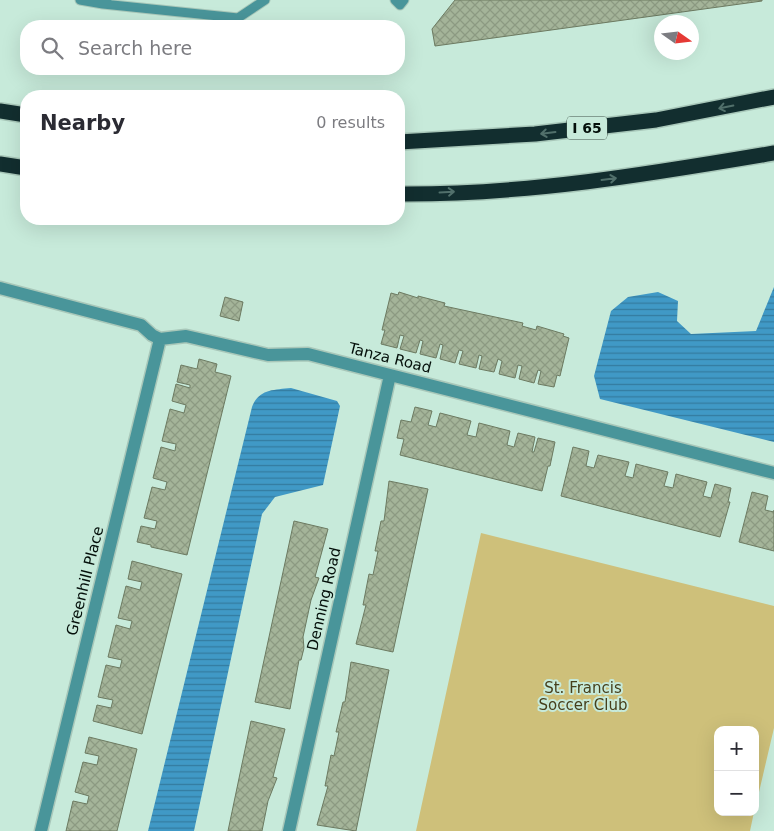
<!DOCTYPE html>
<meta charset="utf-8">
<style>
:root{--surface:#fff;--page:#f2f2f3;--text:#2b2b33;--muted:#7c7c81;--line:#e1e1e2}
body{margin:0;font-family:"DejaVu Sans",sans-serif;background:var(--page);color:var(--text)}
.controls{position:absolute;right:15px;bottom:15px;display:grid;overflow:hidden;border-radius:10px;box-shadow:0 5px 20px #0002}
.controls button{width:45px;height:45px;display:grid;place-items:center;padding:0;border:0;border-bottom:1px solid var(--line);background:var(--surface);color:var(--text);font:25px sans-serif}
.compass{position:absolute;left:654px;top:15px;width:45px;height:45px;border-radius:50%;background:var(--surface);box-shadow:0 5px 20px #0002;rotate:104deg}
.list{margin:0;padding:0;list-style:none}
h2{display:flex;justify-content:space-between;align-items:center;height:65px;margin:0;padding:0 20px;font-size:21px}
h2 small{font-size:16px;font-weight:400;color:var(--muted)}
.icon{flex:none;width:28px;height:28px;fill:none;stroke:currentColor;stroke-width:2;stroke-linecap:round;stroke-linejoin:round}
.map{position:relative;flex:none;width:774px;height:831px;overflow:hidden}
.search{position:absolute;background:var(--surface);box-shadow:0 5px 20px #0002;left:20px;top:20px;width:385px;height:55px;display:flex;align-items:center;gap:12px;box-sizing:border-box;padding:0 18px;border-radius:20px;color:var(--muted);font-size:19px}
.panel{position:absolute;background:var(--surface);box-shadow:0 5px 20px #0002;left:20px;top:90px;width:385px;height:135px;border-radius:20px}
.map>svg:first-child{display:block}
.park{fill:#cec07a}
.water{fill:url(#water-rules)}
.building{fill:url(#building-cross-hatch);stroke:#6c7a61}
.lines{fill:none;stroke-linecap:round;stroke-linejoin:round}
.lane-casing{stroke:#a8c7b9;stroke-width:11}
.street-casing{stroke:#a8c7b9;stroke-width:15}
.highway-casing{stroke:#a8c7b9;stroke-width:18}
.lane{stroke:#49959a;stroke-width:9}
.street{stroke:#49959a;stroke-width:12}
.highway{stroke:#122e2f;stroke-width:15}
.oneway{stroke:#51706b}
.labels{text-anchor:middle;stroke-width:4;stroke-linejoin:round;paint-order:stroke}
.shield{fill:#c7eada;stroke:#3e5148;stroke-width:1}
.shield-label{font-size:14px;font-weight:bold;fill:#040f0a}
.street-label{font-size:15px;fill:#040f0a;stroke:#c7eada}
.park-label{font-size:15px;fill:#463f1b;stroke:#c7eada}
</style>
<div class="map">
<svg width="774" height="831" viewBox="0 0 774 831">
<defs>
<pattern id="water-rules" width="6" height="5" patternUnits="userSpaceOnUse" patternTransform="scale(1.25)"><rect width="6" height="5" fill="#4099c6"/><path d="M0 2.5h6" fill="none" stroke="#337b9f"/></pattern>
<pattern id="building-cross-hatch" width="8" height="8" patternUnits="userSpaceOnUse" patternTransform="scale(1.25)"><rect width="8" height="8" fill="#a4b499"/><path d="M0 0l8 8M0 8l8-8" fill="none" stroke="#8c9a82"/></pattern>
</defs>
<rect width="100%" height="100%" fill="#c7eada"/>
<path class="park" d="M481,533L774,606V728L755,809V730H718V812H754L750,831H416Z"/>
<path class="water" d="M774,287V442L600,399L594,376L611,311L628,297L658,292L678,301L677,321L691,334L756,331Z
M291,388L337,401L340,406L323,485L275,497L262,514L194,831H148L252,407C259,389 273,390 291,388Z"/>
<path class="building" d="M455,0H762V1L435,46L432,29Z
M399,292L418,298V296L445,303L444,306L523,323L522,326L536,330L537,326L564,334L563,336L569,338L560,376L557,375L554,387L538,384L541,371L538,370L534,383L519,379L522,366L518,365L515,378L499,374L502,361L498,359L494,372L479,369L482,356L479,355L476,368L459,364L463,351L459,350L455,363L440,359L443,345L440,344L436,358L420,354L423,341L420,340L416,353L400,349L404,336L400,335L397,348L381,344L385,330H382L391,293L398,295Z
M225,297L243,302L239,321L220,316Z
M199,359L217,364L215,372L231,376L187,555L151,547V545L137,542L141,526L155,529L157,521L144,518L152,487L165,490L167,482L153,478L161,447L175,451L176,444L162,441L170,409L184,413L186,405L172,401L176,384L190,388V385L177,382L181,365L197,369Z
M415,407L432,411L428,425L436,427L440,413L471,421L467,435L476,437L479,423L510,431L507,445L514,447L518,433L535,437L532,452H534L538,438L555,442L550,466H548L542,491L400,455L404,439L397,438L401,420L411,422Z
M573,447L589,451L586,466L594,468L598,455L629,462L625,476L633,478L636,464L668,472L664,486L673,488L676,474L707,482L703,496L711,498L715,484L731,488L728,502H730L720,537L561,496Z
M389,481L428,489L393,652L356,644L366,605H363L369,574L373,575L378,551H375L381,521H384Z
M752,492L768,496L765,510L774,512V510V551L739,542Z
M294,521L328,529L315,577L319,578L311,600L303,637L304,648L301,660H299L290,709L255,702Z
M132,561L182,574L142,734L93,721L97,705L111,708L113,700L98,697L106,665L120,668L122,660L108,657L116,625L130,629L132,621L118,618L126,586L140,590L142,582L128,579Z
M351,662L389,670L356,831L317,825L328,786H325L331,755L334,756L339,732H336L343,702H345Z
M251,721L285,729L273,777L277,778L268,801L262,831H228Z
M89,737L137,749L117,831H66L73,801L87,804L89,796L75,792L83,762L97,765L99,756L85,753Z"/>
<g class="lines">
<g class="lane-casing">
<path id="lane" d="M80,0L103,4L107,1
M395,0L400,5L404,0
M103,4L238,18L265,0"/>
</g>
<g class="street-casing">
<path id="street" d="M0,288L141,325L152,335L160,339L186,336L268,355L308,354L774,473
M41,831L160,339
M289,831L390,375"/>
</g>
<g class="highway-casing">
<path id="highway" d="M0,111L26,115
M399,142L535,134L656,120L774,97
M0,164L26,168
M399,194C525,195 650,174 774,153"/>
</g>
<use href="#lane" class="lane"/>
<use href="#street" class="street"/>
<use href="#highway" class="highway"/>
</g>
<defs><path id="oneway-shaft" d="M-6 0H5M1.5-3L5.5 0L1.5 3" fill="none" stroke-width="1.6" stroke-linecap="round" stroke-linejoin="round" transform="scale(1.25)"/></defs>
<g class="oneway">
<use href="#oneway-shaft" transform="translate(726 107) rotate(169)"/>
<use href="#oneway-shaft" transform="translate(548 133) rotate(173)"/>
<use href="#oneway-shaft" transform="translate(609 179) rotate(-7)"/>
<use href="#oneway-shaft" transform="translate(447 192) rotate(-3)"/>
</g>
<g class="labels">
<rect class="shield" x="567" y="116.5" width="40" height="23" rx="4"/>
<g class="shield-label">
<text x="587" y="133">I 65</text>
</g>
<g class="street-label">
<text transform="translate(390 358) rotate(14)" y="5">Tanza Road</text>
<text transform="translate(85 581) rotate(-76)" y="5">Greenhill Place</text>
<text transform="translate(324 599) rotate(-77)" y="5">Denning Road</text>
</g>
<g class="park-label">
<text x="583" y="693">St. Francis<tspan x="583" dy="17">Soccer Club</tspan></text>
</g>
</g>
</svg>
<div class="controls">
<button>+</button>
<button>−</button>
</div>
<svg class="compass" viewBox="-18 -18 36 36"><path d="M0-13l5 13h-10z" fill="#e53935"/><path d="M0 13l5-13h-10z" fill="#7c7c81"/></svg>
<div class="search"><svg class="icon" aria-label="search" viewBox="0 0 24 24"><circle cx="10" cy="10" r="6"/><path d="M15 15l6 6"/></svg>Search here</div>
<section class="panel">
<h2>Nearby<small>0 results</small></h2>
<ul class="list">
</ul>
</section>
</div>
